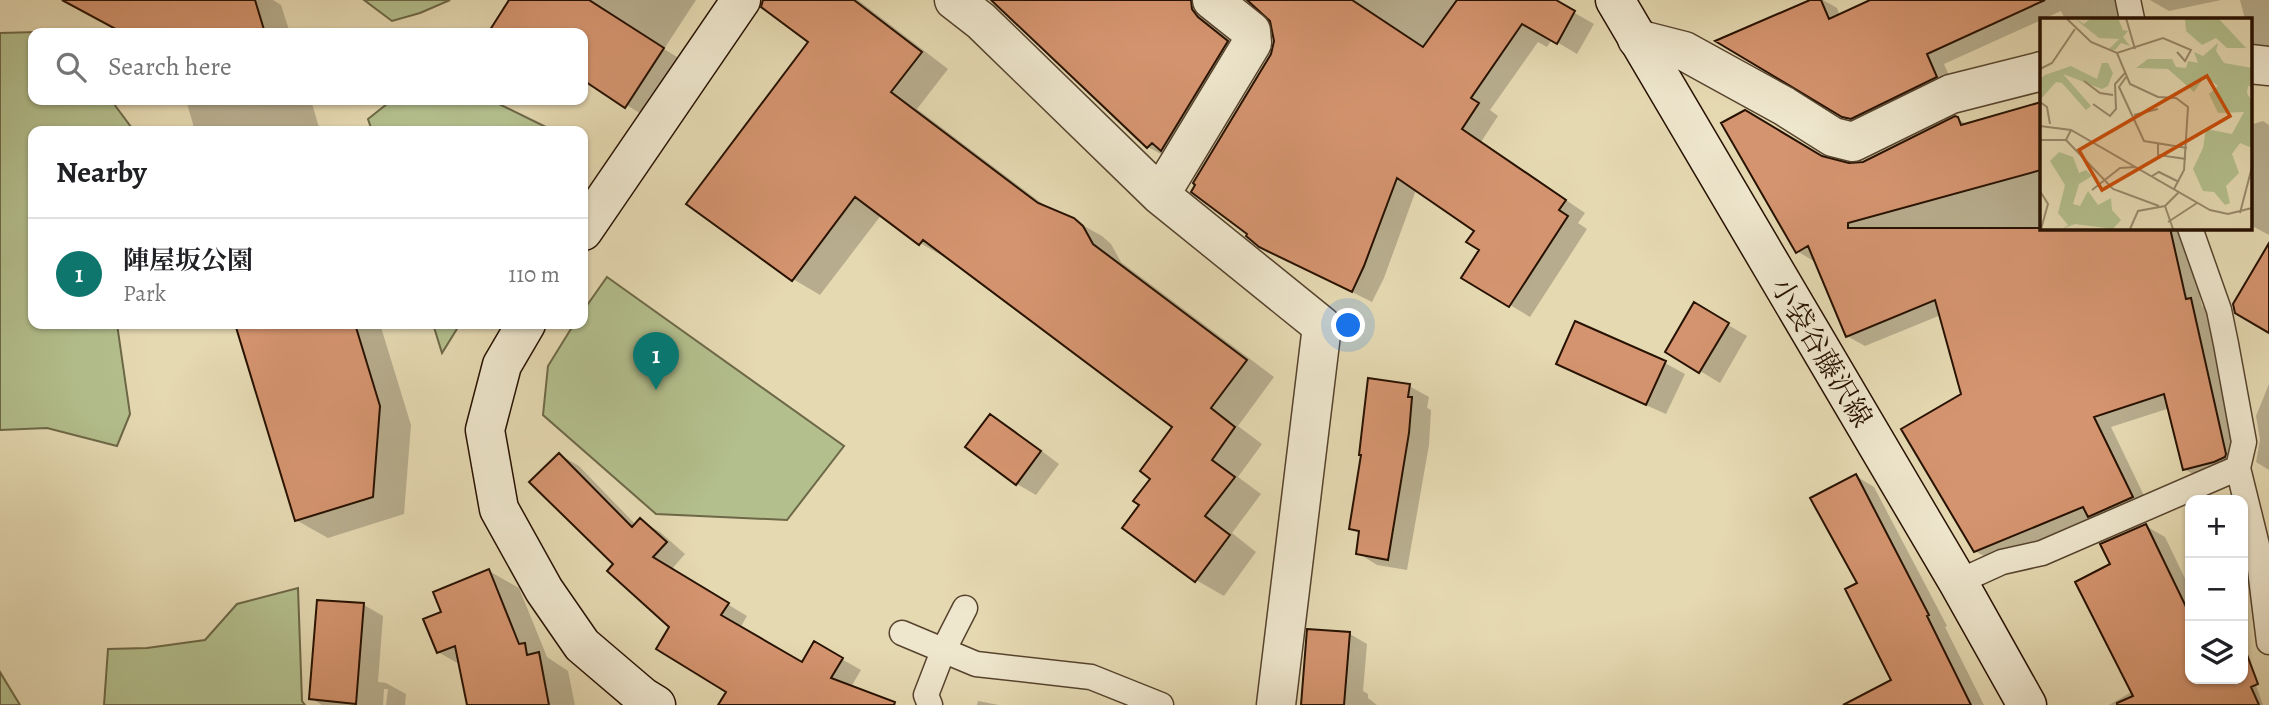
<!DOCTYPE html>
<meta charset="utf-8">
<style>
:root{--surface:#fff;--page:#f2f2f2;--text:#202124;--muted:#757577;--line:#e0e0e0;--accent:#0f766e}
body{margin:0;font-family:Alegreya,"Noto Serif JP",serif;background:var(--page);color:var(--text)}
.controls{position:absolute;right:21px;bottom:21px;display:grid;overflow:hidden;border-radius:14px;box-shadow:0 2px 5px #0004}
.controls button{width:63px;height:63px;display:grid;place-items:center;padding:0;border:0;border-bottom:2px solid var(--line);background:var(--surface);color:var(--text);font:35px sans-serif}
.you{position:absolute;left:1349px;top:326px;width:24px;height:24px;margin:-18px;border:5px solid #fff;border-radius:50%;background:#1a73e8;box-shadow:0 0 0 10px #1a73e833}
.badge{display:grid;place-items:center;width:46px;height:46px;border-radius:50%;background:var(--accent);color:#fff;font-size:23px;font-weight:700}
.pin{position:absolute;translate:-50% -58px;filter:drop-shadow(0 2px 4px #0008)}
.pin::after{content:'';position:absolute;top:37px;width:24px;height:21px;background:inherit;clip-path:polygon(0 0,100% 0,50% 100%)}
.list{margin:0;padding:0;list-style:none}
h2{display:flex;justify-content:space-between;align-items:center;height:91px;margin:0;padding:0 28px;font-size:30px}
h2 small{font-size:23px;font-weight:400;color:var(--muted)}
.list li{display:grid;grid-template-columns:46px 1fr auto;gap:21px;align-items:center;box-sizing:border-box;height:112px;padding:0 28px;border-top:2px solid var(--line)}
.list b{display:block;font-size:26px;white-space:nowrap}
.list p{margin:0;font-size:23px;white-space:nowrap;color:var(--muted)}
.list em{font-size:23px;font-style:normal;color:var(--muted)}
.icon{flex:none;width:38px;height:38px;fill:none;stroke:currentColor;stroke-width:2;stroke-linecap:round;stroke-linejoin:round}
.map{position:relative;flex:none;width:2269px;height:705px;overflow:hidden}
.search{position:absolute;background:var(--surface);box-shadow:0 2px 5px #0004;left:28px;top:28px;width:560px;height:77px;display:flex;align-items:center;gap:18px;box-sizing:border-box;padding:0 24px;border-radius:14px;color:var(--muted);font-size:26px}
.panel{position:absolute;background:var(--surface);box-shadow:0 2px 5px #0004;left:28px;top:126px;width:560px;height:203px;border-radius:14px}
.map>svg:first-child{display:block}
.green{fill:#b3bf8d;stroke:#6d6847;stroke-width:2}
.shadow{fill:#0003}
.building{fill:#d4946f;stroke:#271101;stroke-width:2}
.lines{fill:none;stroke-linecap:round;stroke-linejoin:round}
.lane-casing{stroke:#56432d;stroke-width:27}
.street-casing{stroke:#56432d;stroke-width:41}
.secondary-casing{stroke:#271101;stroke-width:41}
.lane{stroke:#eee6cd;stroke-width:24}
.street{stroke:#eee6cd;stroke-width:38}
.secondary{stroke:#eee6cd;stroke-width:38}
.labels{text-anchor:middle;stroke-width:5;stroke-linejoin:round;paint-order:stroke}
.street-label{font-size:28px;fill:#271101;stroke:#eee6cd}
.inset-road{fill:none;stroke:#99896b;stroke-width:2}
.view{fill:#cb4e0a;fill-opacity:0.15;stroke:#cb4e0a;stroke-width:3.5}
.inset-edge{fill:none;stroke:#271101;stroke-width:3.5}
</style>
<div class="map">
<svg width="2269" height="705" viewBox="0 0 2269 705">
<rect width="100%" height="100%" fill="#e5d9b2"/>
<filter id="stains"><feTurbulence type="fractalNoise" baseFrequency=".00286" numOctaves="4"/><feColorMatrix values="0 0 0 0 .2 0 0 0 0 .09 0 0 0 0 .02 0 0 0 .5 -.17"/></filter>
<radialGradient id="worn" r=".72"><stop offset=".6" stop-color="#630" stop-opacity="0"/><stop offset="1" stop-color="#630" stop-opacity=".3"/></radialGradient>
<path class="green" d="M364,0H450L420,13L392,21Z
M37,32L38,33H33V100H111L134,131H33V324H117L130,414L117,446L47,428L0,430V33Z
M392,100H491L554,131H372L368,119Z
M607,277L844,446L787,520L656,514L543,415L548,366L574,324H583V311Z
M433,324H460L442,353Z
M298,588L302,701L305,705H104L108,649L147,648L205,640L237,604Z
M0,672L20,705H0Z"/>
<path class="shadow" d="M64,0H273L281,5L290,33H125Z
M511,0H696L664,49L682,60L646,117L583,78V33H490Z
M788,0H858L948,69L917,109L1052,211L1073,220L1102,236L1111,244L1121,262L1274,377L1238,426L1262,444L1238,477L1261,494L1232,533L1256,552L1224,596L1196,580L1141,505L1174,427L949,258L948,259L920,243L882,214L820,295L793,279L810,42Z
M992,0H1214L1212,22L1218,31L1247,53L1168,158L1148,147Z
M1250,0H1552L1594,24L1577,54L1552,39L1547,47L1538,42L1490,110L1498,116L1481,142L1585,213L1578,223L1587,229L1530,317L1463,277L1481,250L1476,231L1416,190L1384,278L1372,302L1260,246L1273,54L1276,41L1272,20Z
M1814,0H1823L1837,8L1840,16L1874,0H2120L2130,19H2065L2061,11L1944,64L1954,87L1862,126L1719,42Z
M2150,0H2221L2169,11Z
M2240,0H2269V53L2250,42V19H2245Z
M186,100H311L320,131H195Z
M2042,104V228H2185L2202,306L2209,310L2242,467L2202,479L2184,469L2170,408L2111,427L2150,508L1993,561L1975,551L1963,394L1941,315L1865,346L1847,336L1815,262L1797,251L1822,158L1848,165L1863,163L1958,119L1968,125Z
M2263,121L2269,125V235L2254,227L2250,212V125Z
M1694,305L1747,336L1720,383L1667,351Z
M236,324H380L411,425L404,514L328,538L296,520Z
M1576,324L1665,363L1685,374L1666,414L1578,375L1558,363Z
M2269,384V470L2256,462L2260,440L2256,416Z
M1409,386L1429,397L1427,408L1431,410L1429,445L1407,570L1377,565L1358,553L1361,534L1351,529Z
M990,416L1010,427L1059,464L1036,495L1017,484Z
M560,455L579,466L636,525L640,520L660,532L685,554L671,570L747,616L740,628L803,664L815,644L861,670L851,687L897,705H734L728,691L615,564Z
M1856,476L1874,487L1947,626L1945,627L1984,705H1847L1893,681L1859,584Z
M2146,526L2165,537L2190,589V679H2243V663L2249,666L2263,705H2109L2133,691L2112,565Z
M489,571L519,588L547,657L568,671L575,705H469L461,665L438,652L443,612Z
M364,605L383,616L378,682L386,683L406,694L405,705H386L388,689H384L383,705H322L311,698Z
M1350,634L1367,644L1363,691L1368,694V698L1377,705H1303Z
M978,701L999,705H977Z"/>
<path class="building" d="M62,0H255L265,33H123Z
M509,0H589L664,48L625,108L583,80V33H488Z
M763,0H854L922,52L891,92L1038,203L1074,218L1083,226L1093,244L1247,360L1211,408L1235,427L1212,460L1235,477L1205,516L1230,535L1195,582L1122,528L1139,505L1133,501L1150,479L1140,471L1172,427L923,240L919,245L855,197L792,281L686,204L808,42L761,7Z
M991,0H1191L1192,9L1198,17L1228,41L1161,151L1152,143L1147,148Z
M1247,0H1352L1423,47L1457,0H1556L1575,11L1557,44L1522,24L1471,98L1479,103L1462,129L1566,200L1559,210L1568,216L1509,307L1461,278L1479,250L1466,242L1474,231L1397,178L1364,266L1352,292L1259,247L1246,236L1247,234L1191,192L1195,185L1193,183L1271,54L1274,41L1270,21Z
M1810,0H1821L1829,19L1870,0H2045L1927,54L1937,77L1851,119L1842,117L1715,41Z
M2041,102V170L1848,223V228H2170L2186,299L2191,298L2226,454L2225,457L2214,462L2183,470L2164,394L2094,417L2133,497L2088,517L2083,507L1974,552L1901,429L1961,394L1935,300L1846,337L1808,246L1796,253L1721,123L1745,110L1822,156L1849,163L1863,162L1955,116L1958,117L1961,125Z
M2269,243V333L2235,313L2233,304Z
M1694,302L1729,323L1699,373L1665,352Z
M1575,321L1666,361L1646,405L1556,364Z
M235,324H355L380,406L373,497L295,521Z
M1368,378L1410,384L1408,397H1412L1409,433L1388,560L1356,554L1359,531L1349,529L1361,455H1359Z
M990,414L1041,451L1016,485L965,447Z
M559,453L632,527L640,518L667,542L653,557L729,603L721,615L802,662L814,641L843,658L831,678L895,702L894,705H718L726,692L656,649L669,627L607,571L613,564L529,482Z
M1856,474L1929,615L1927,616L1971,705H1843L1891,680L1845,589L1857,583L1810,498Z
M2146,524L2190,615V679H2243V653L2246,652L2258,684L2251,687L2259,705H2117V703L2133,696L2075,582L2110,564L2100,544Z
M489,569L519,644L525,643L527,655L539,652L549,705H467L455,646L437,653L423,619L441,612L433,592Z
M317,600L364,603L356,704L309,699Z
M1307,629L1350,632L1344,705H1301Z"/>
<g class="lines">
<g class="lane-casing">
<path id="lane" d="M2128,0L2132,19
M2190,228L2219,310L2226,344L2244,442L2238,468L2257,545L2269,642
M1958,582L2002,562L2042,553L2238,468
M902,633L976,664L1091,677L1161,705
M930,705L926,695L943,651L965,608"/>
</g>
<g class="street-casing">
<path id="street" d="M954,0L981,21L1160,195L1322,326L1276,705
M1637,39L1684,51L1784,106L1833,137L1853,142L1951,94L2042,71
M2250,64L2269,66
M1160,195L1252,43L1251,31L1212,0"/>
</g>
<g class="secondary-casing">
<path id="secondary" d="M1615,0L1958,582L2027,705
M583,231L741,0
M526,324L502,365L485,430L499,509L544,590L582,645L643,697L656,705"/>
</g>
<use href="#lane" class="lane"/>
<use href="#street" class="street"/>
<use href="#secondary" class="secondary"/>
</g>
<g class="labels">
<g class="street-label">
<text transform="translate(1822 352) rotate(59)" y="10">小袋谷藤沢線</text>
</g>
</g>
<g transform="translate(2040 18)">
<rect width="212" height="212" fill="#e5d9b2"/>
<path d="M34,0L44,6L51,0H78L83,12L88,13L83,19L90,28L81,25L75,32L69,31L79,21L59,20ZM145,0H178L206,30H187L176,20L162,27L146,13ZM178,25L176,33L184,45L212,50V69L208,68L207,75L212,84V130L200,125L192,136L199,155L186,168L190,185L185,187L174,174L163,173L153,151L163,130L166,111L192,116L204,94L178,95L169,76L178,68L165,58L154,74L128,51L96,50L108,41H132L136,49L146,50L148,43L158,45L154,34L163,38ZM62,45H68L73,55L68,68L62,71L23,56L51,88L46,92L22,65L16,64L0,82V61L5,57L31,48L57,61ZM19,134L33,139L39,155L46,152L52,158L39,166L33,186L40,188L48,173L58,187L71,180L72,192L81,202L73,211L35,206L22,211L28,207L18,195L25,167L10,143Z" fill="#b3bf8d"/>
<path class="inset-road" d="M26,0L51,24L77,35L123,20L151,32L145,43L137,34M86,0L95,31M77,35L90,66L118,79L136,80L148,89L144,152L134,171M0,51L12,45L35,11M86,59L79,69L104,123L147,130M44,63L60,75L73,77M0,84L7,89L10,106M53,86L70,98L76,91L75,66L85,55M94,97L118,91M0,108L31,112L170,192L188,196L212,190M0,122H26L31,112M26,122L73,171L119,188M118,125V137L146,141M112,158L119,154L139,164M52,172L80,150L96,149M0,173L8,186L1,211M125,188L133,211M200,195L212,149M128,204L157,185M90,211L98,193L125,188L139,174"/>
<path class="view" d="M167,58L190,98L62,172L39,132Z"/>
<rect width="212" height="212" class="inset-edge"/>
</g>
<rect width="100%" height="100%" filter="url(#stains)"/>
<rect width="100%" height="100%" fill="url(#worn)"/>
</svg>
<div class="controls">
<button>+</button>
<button>−</button>
<button><svg class="icon" aria-label="layers" viewBox="0 0 24 24"><path d="M12 4l9 5-9 5-9-5zM3 14l9 5 9-5"/></svg></button>
</div>
<div class="you"></div>
<div class="pin badge" style="left:656px;top:390px">1</div>
<div class="search"><svg class="icon" aria-label="search" viewBox="0 0 24 24"><circle cx="10" cy="10" r="6"/><path d="M15 15l6 6"/></svg>Search here</div>
<section class="panel">
<h2>Nearby<small></small></h2>
<ul class="list">
<li><span class="badge">1</span><div><b>陣屋坂公園</b><p>Park</p></div><em>110 m</em></li>
</ul>
</section>
</div>
